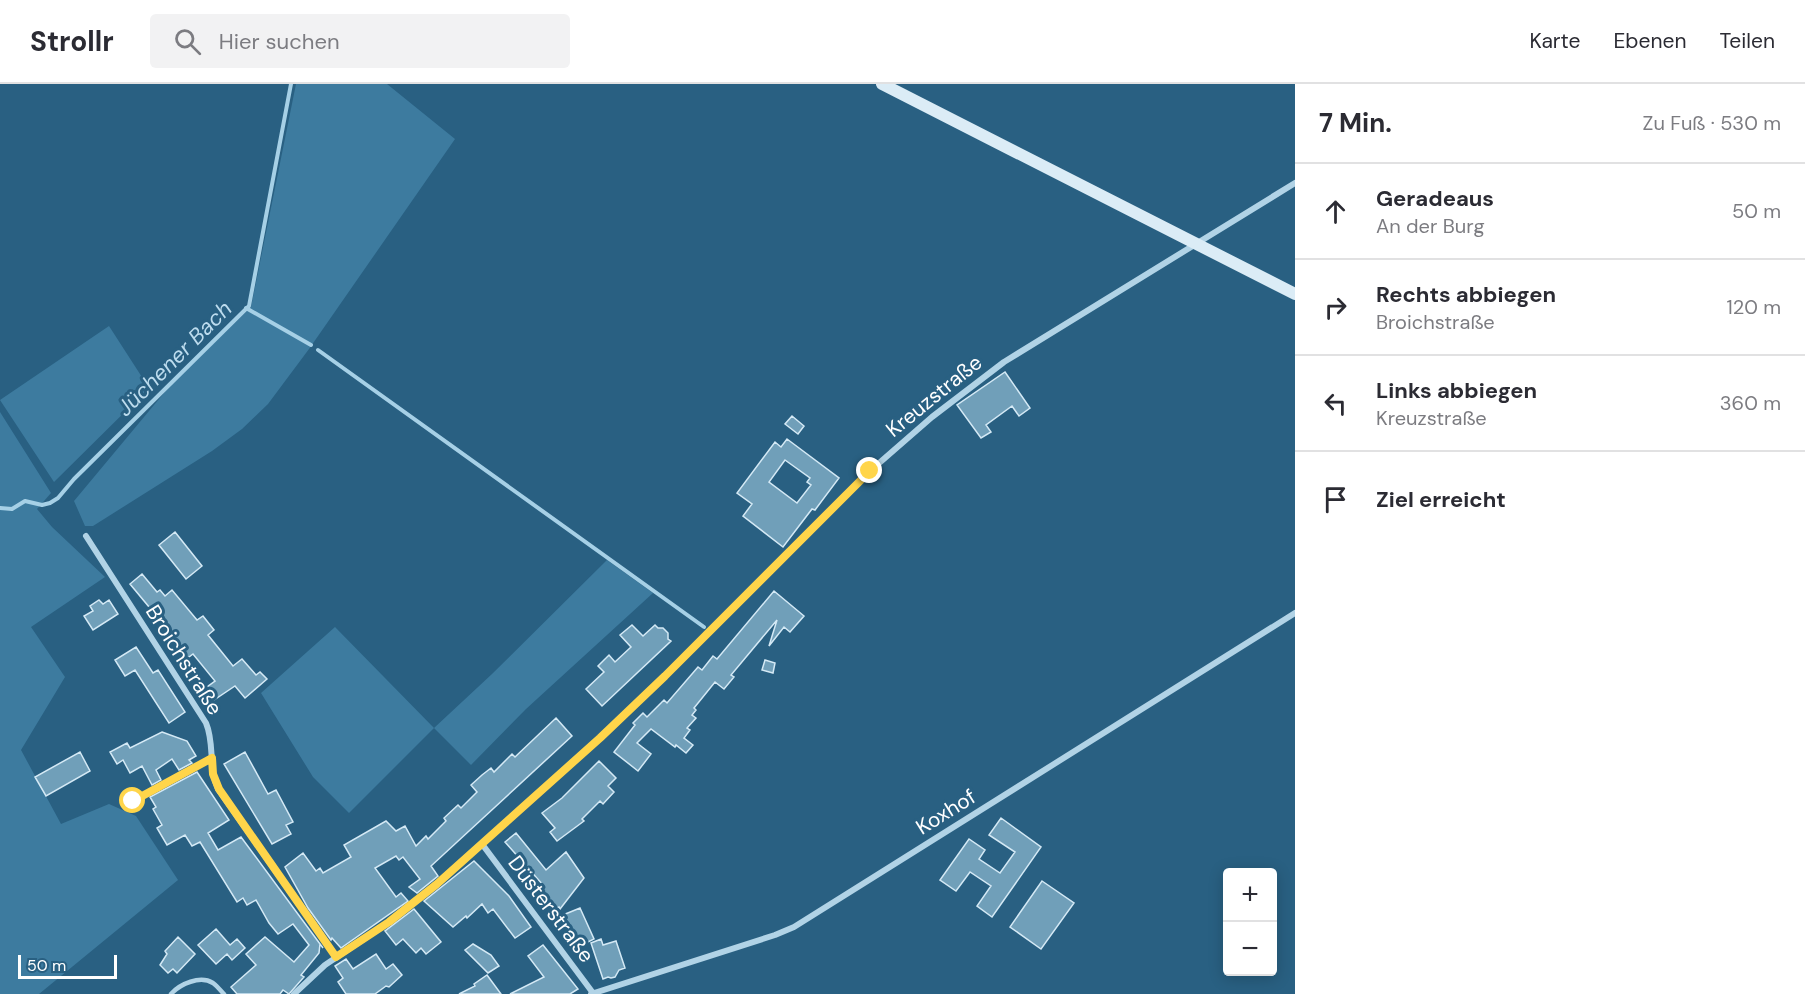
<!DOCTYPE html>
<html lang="de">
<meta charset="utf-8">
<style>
:root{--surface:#fff;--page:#f2f2f3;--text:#2b2b33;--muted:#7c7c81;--line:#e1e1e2}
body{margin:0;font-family:"DM Sans",sans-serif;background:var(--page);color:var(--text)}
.controls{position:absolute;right:18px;bottom:18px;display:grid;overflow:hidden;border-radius:6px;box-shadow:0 3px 15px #0003}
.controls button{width:54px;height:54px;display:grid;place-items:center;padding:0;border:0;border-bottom:2px solid var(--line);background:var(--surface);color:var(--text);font:30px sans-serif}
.scale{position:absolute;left:18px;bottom:15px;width:99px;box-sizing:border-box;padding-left:6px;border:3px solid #fff;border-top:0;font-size:16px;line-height:21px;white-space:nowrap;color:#fff;-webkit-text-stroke:4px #296082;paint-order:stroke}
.stop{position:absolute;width:18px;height:18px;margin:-14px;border:4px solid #ffd54a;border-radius:50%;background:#fff}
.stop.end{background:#ffd54a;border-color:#fff;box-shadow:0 2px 6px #0008}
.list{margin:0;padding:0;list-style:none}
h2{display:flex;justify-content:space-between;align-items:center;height:78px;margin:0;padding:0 24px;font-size:26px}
h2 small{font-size:20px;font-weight:400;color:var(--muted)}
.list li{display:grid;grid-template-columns:39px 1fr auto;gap:18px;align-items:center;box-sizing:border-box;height:96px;padding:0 24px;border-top:2px solid var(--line)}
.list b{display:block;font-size:22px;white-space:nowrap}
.list p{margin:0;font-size:20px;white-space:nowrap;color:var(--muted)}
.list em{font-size:20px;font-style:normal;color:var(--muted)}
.icon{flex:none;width:33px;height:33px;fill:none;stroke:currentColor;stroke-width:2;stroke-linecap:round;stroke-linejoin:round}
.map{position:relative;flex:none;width:1295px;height:910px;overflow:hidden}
header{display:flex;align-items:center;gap:36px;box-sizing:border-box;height:84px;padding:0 30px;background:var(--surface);border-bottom:2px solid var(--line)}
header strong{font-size:28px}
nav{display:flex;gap:33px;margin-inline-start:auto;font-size:21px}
.search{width:420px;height:54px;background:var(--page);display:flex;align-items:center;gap:15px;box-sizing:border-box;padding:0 21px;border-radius:6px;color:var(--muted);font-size:22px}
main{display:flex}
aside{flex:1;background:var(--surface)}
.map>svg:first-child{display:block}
.green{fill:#3d7b9f}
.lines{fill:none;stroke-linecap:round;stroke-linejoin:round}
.stream{stroke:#a6d0e6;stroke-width:4}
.building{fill:#709fb9;stroke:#d4e9f5;stroke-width:1.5;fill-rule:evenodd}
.service{stroke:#b1d3e6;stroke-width:4.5}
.minor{stroke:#b1d3e6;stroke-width:6}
.secondary{stroke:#dbecf6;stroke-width:12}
.route{stroke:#ffd54a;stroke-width:8}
.labels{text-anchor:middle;stroke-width:6;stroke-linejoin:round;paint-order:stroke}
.street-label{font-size:21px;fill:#fff;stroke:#296082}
.water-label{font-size:22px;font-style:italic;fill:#bddcee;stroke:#296082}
</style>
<header>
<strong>Strollr</strong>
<div class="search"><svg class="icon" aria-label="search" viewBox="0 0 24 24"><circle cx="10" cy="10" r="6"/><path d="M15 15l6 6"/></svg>Hier suchen</div>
<nav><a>Karte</a><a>Ebenen</a><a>Teilen</a></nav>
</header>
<main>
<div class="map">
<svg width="1295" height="910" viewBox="0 0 1295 910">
<rect width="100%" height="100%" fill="#296082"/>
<path class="green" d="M296,0H387L455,55L309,265L268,320L242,345L212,367L93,442H85L74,417L169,303L251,223Z
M109,242L149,304L54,398L0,316Z
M0,328L51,409L37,425L52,443L105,493L31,543L65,593L21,666L61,740L109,720L136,732L178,796L39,910H0Z
M607,476L653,509L526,625L471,681L434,644L349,729L313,693L261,609L335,543L434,644L492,590Z"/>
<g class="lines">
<path class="stream" d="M246,224L311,261
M318,266L704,543
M0,424L12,425L25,417L42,421L50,419L58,414L74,395L249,222L291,0"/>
</g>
<path class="building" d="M1005,288L1030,324L1019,332L1012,322L986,341L991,348L981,354L957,321Z
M792,332L804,342L798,350L785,340Z
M787,355L839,394L815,426L812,425L783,463L743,432L752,420L737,409L775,358L781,363ZM785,376L810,394L807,398L811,401L797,419L769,398Z
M175,448L202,482L186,495L159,461Z
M142,490L157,508L160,506L165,512L172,506L197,536L203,532L214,546L208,551L233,582L242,575L256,591L260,588L267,595L245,614L235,602L208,620L200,608L215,597L193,570L181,579L171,566L179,559L130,500Z
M774,507L804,532L790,548L784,543L769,562L777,536L731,591L734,593L724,605L715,598L694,624L696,626L692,631L696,634L687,644L690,646L684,654L693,661L686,669L676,661L675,663L651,645L637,659L651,670L638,687L614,668L635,641L633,639L643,629L647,633L664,616L667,619L698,583L702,586L713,572L717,575Z
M99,516L103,520L109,516L118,530L93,546L84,532L93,527L90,522Z
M632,541L643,552L655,541L658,544H663L668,549V555L671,557L602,622L586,605L604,588L598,582L609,571L615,578L631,563L620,551Z
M136,563L153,589L158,586L185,628L169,639L135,586L125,592L115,576Z
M765,576L775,579L773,589L762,586Z
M556,634L572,652L431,782L438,792L417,809L409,803L420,795L403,773L399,776L396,772L375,784L396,813L401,809L408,817L341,864L332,854L331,856L308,824L285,783L303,769L316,787L320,784L323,789L351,773L344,761L386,737L396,747L405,742L416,762L426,752L428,755L446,737L444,734L458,721L461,724L477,708L471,701L482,691L491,684L494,688L512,670L515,673Z
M162,648L187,657L196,672L189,676L192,679L179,686L172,675L156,686L161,696L152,701L142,682L130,689L123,676L117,680L110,668L127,659L130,664Z
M80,668L90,687L46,712L35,693Z
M245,668L268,710L276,706L293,738L286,741L291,750L272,760L224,680Z
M599,677L616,694L608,702L614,708L603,720L600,717L582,735L584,737L557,757L550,748L555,744L542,729L562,714Z
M197,688L229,736L208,749L218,766L241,753L323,864L320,860L319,869L301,891L304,893L289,910L283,906L280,910H237L231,903L256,881L246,870L265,853L294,878L309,861L293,840L278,850L269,839L256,816L247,821L243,814L237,818L200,758L192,762L185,751L167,761L157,744L162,741L153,725L156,723L150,713Z
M1001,734L1041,763L992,833L977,822L991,802L970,788L956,807L940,796L969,755L985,766L979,775L1000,789L1015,768L989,751Z
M516,749L546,786L566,768L584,794L560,825L559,823L554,827L538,806L543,801L505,758Z
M474,777L509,812L531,843L515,854L493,825L488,829L482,820L467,834L466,832L453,843L424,817Z
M1042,797L1074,819L1041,865L1010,843Z
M580,824L594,855L578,863L563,831Z
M414,825L441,858L426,870L421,864L416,869L403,855L396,861L385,847Z
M216,845L230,861L237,855L245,864L232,876L227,870L216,880L198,861Z
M178,853L195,870L177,889L173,885L168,889L160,881L167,870L165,867Z
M601,855L603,861L616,857L625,884L619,886L615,893L611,894L608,893L603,895L591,859Z
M473,860L491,871L499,882L488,889L465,866Z
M543,861L578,905L570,910H510L544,893L528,872Z
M376,870L386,885L393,880L402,891L389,903L386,902L375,910H346L338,898L343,894L335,882L346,875L353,885Z
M487,891L501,910H459L475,902L474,900Z"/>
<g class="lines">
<path class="service" d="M171,910C180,900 200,891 213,899C217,902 221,907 224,910"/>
<path class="minor" d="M86,452L206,639C215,660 208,684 218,705L336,873
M133,717L212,674
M482,760L593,909
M294,910L325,881L389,838L437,800L600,654L665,592L870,387L932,333L1004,278L1295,99
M591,910L775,851L794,843L1295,529"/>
<path class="secondary" d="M882,0L1295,210"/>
</g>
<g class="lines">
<path class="route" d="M133,717L212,674L213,690L219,705L336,873L389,838L437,800L600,654L665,592L870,387"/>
</g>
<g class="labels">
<g class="street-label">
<text transform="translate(934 312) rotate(-39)" y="7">Kreuzstraße</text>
<text transform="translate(184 576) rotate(58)" y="7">Broichstraße</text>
<text transform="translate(946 728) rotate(-32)" y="7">Koxhof</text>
<text transform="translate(551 825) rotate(53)" y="7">Düsterstraße</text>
</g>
<g class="water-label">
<text transform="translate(174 274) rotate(-45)" y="8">Jüchener Bach</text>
</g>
</g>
</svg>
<div class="controls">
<button>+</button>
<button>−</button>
</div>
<div class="scale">50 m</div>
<div class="stop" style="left:133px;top:717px"></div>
<div class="stop end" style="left:870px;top:387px"></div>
</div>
<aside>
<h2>7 Min.<small>Zu Fuß · 530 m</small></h2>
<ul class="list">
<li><svg class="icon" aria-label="ahead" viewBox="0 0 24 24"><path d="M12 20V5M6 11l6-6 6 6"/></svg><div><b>Geradeaus</b><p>An der Burg</p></div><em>50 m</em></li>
<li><svg class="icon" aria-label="right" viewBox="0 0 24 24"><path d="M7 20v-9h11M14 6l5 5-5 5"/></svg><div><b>Rechts abbiegen</b><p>Broichstraße</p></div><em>120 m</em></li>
<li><svg class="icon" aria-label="left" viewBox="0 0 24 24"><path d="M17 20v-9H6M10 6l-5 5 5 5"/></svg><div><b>Links abbiegen</b><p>Kreuzstraße</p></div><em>360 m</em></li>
<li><svg class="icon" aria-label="arrive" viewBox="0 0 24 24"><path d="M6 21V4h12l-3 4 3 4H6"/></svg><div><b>Ziel erreicht</b></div></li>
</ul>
</aside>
</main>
